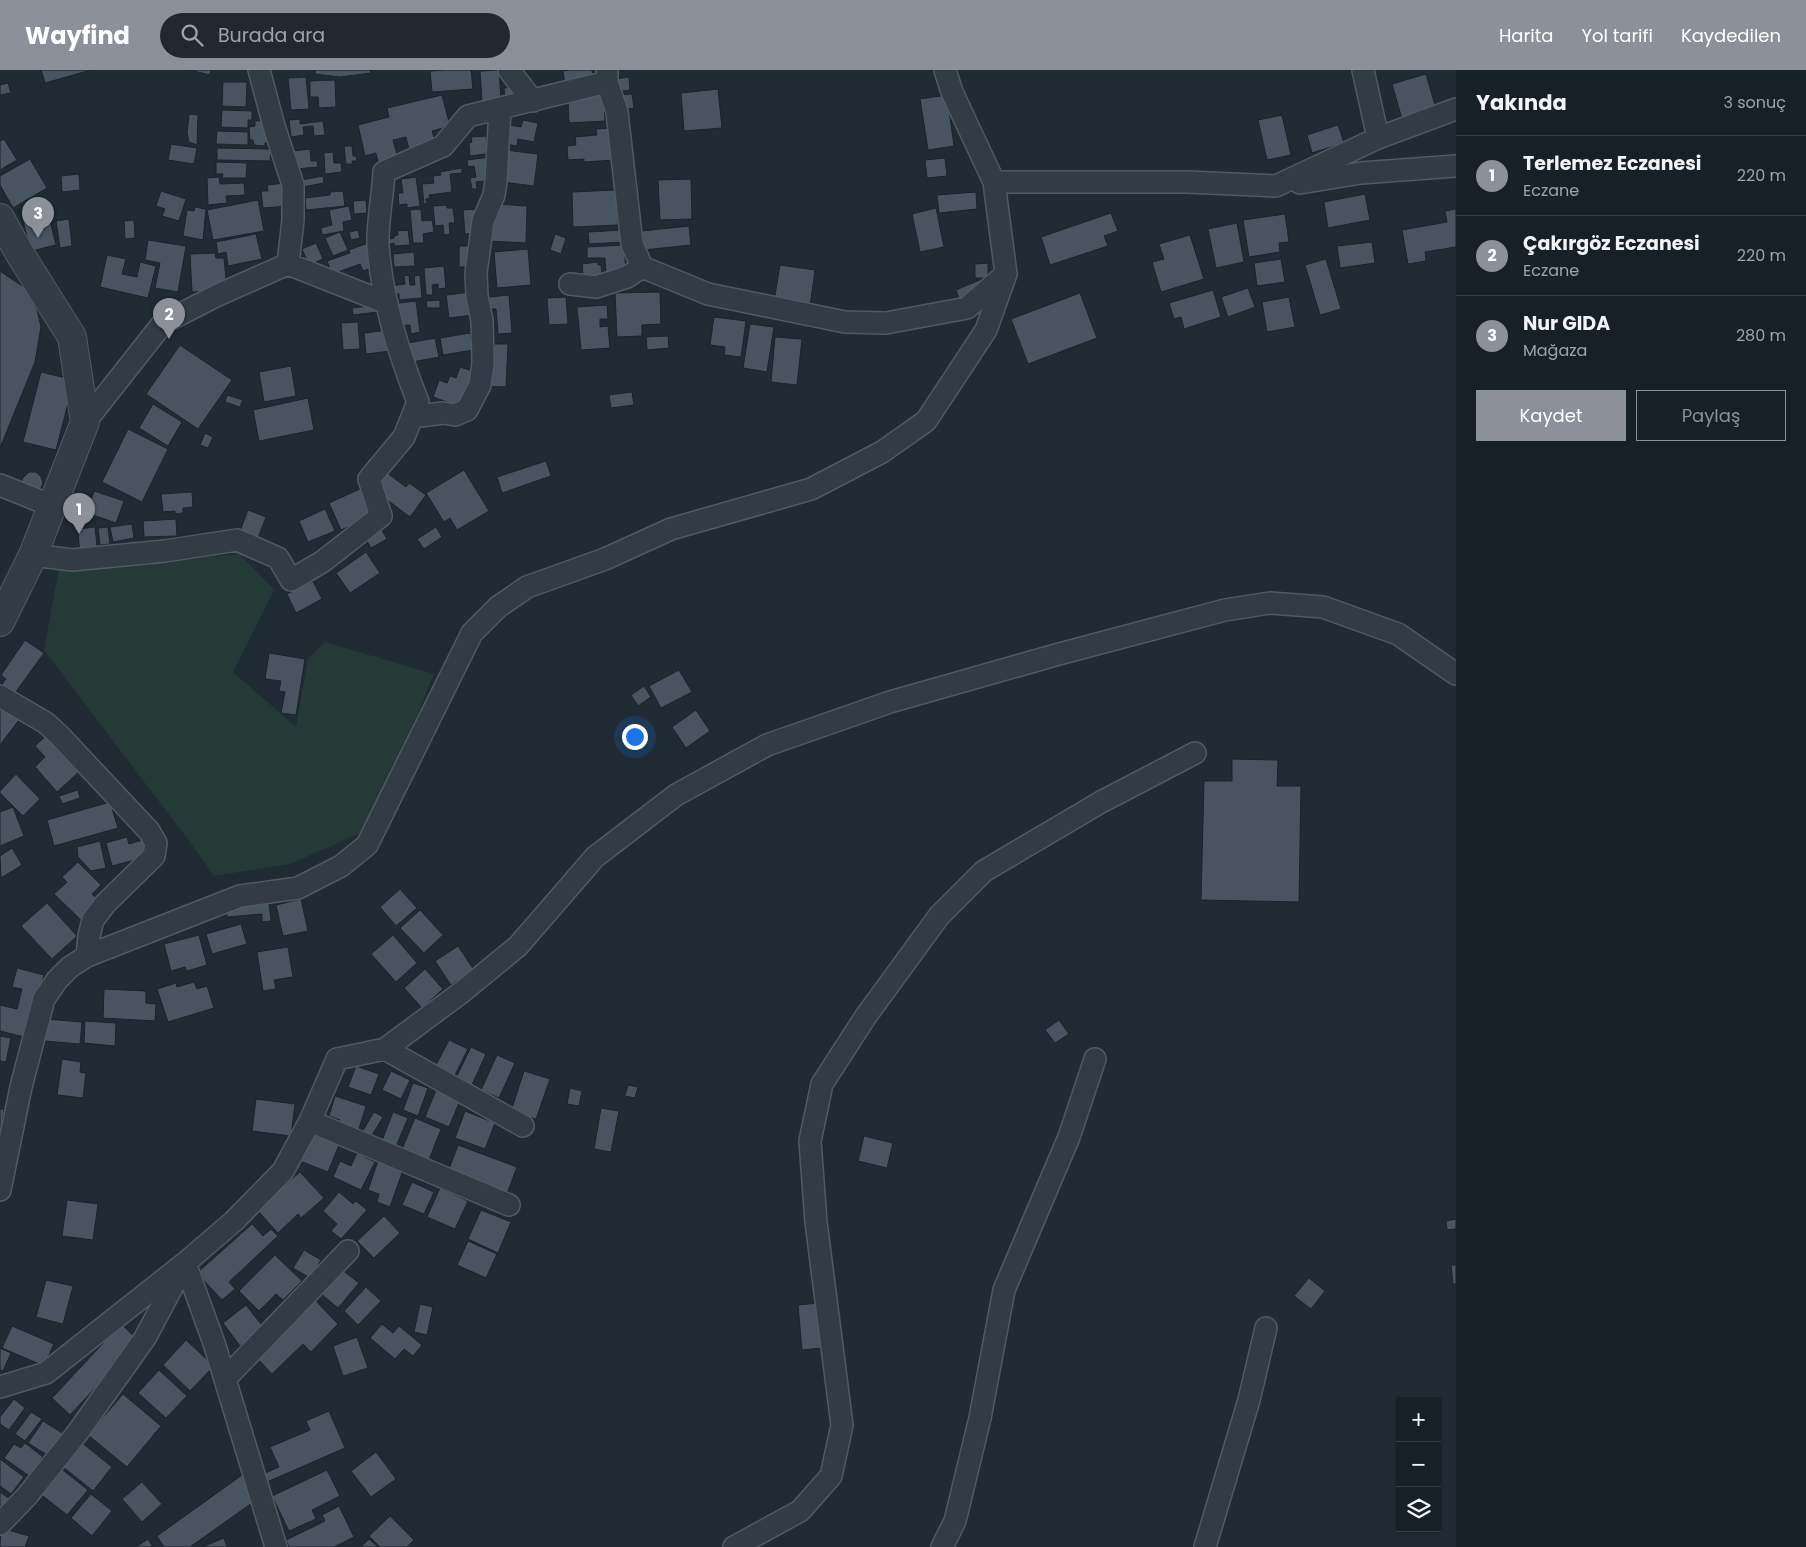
<!DOCTYPE html>
<html lang="tr">
<meta charset="utf-8">
<style>
:root{--surface:#182027;--page:#21282f;--text:#f1f3f6;--muted:#9fa3a7;--line:#363e44;--accent:#8c9099}
body{margin:0;font-family:Poppins,sans-serif;background:var(--page);color:var(--text)}
.controls{position:absolute;right:15px;bottom:15px;display:grid;overflow:hidden;border-radius:0px;box-shadow:0 1px 4px #0004}
.controls button{width:45px;height:45px;display:grid;place-items:center;padding:0;border:0;border-bottom:1px solid var(--line);background:var(--surface);color:var(--text);font:25px sans-serif}
.you{position:absolute;left:634px;top:666px;width:18px;height:18px;margin:-12px;border:4px solid #fff;border-radius:50%;background:#1a73e8;box-shadow:0 0 0 8px #1a73e833}
.badge{display:grid;place-items:center;width:32px;height:32px;border-radius:50%;background:var(--accent);color:#fff;font-size:16px;font-weight:700}
.pin{position:absolute;translate:-50% -41px;filter:drop-shadow(0 1px 2px #0008)}
.pin::after{content:'';position:absolute;top:26px;width:18px;height:15px;background:inherit;clip-path:polygon(0 0,100% 0,50% 100%)}
.list{margin:0;padding:0;list-style:none}
h2{display:flex;justify-content:space-between;align-items:center;height:65px;margin:0;padding:0 20px;font-size:21px}
h2 small{font-size:16px;font-weight:400;color:var(--muted)}
.list li{display:grid;grid-template-columns:32px 1fr auto;gap:15px;align-items:center;box-sizing:border-box;height:80px;padding:0 20px;border-top:1px solid var(--line)}
.list b{display:block;font-size:19px;white-space:nowrap}
.list p{margin:0;font-size:16px;white-space:nowrap;color:var(--muted)}
.list em{font-size:16px;font-style:normal;color:var(--muted)}
.actions{display:flex;gap:10px;padding:15px 20px}
.actions a{flex:1;padding:11px 0;border:1px solid var(--accent);border-radius:0px;text-align:center;font-size:18px;color:var(--accent)}
.actions .main{background:var(--accent);color:#fff}
.icon{flex:none;width:28px;height:28px;fill:none;stroke:currentColor;stroke-width:2;stroke-linecap:round;stroke-linejoin:round}
.map{position:relative;flex:none;width:1456px;height:1477px;overflow:hidden}
header{display:flex;align-items:center;gap:30px;box-sizing:border-box;height:70px;padding:0 25px;background:var(--accent);color:#fff}
header strong{font-size:24px}
nav{display:flex;gap:28px;margin-inline-start:auto;font-size:18px}
.search{width:350px;height:45px;background:var(--page);display:flex;align-items:center;gap:12px;box-sizing:border-box;padding:0 18px;border-radius:28px;color:var(--muted);font-size:19px}
main{display:flex}
aside{flex:1;background:var(--surface)}
.map>svg:first-child{display:block}
.green{fill:#253937}
.building{fill:#485560;stroke:#1b232b}
.lines{fill:none;stroke-linecap:round;stroke-linejoin:round}
.minor-casing{stroke:#515a63;stroke-width:24}
.tertiary-casing{stroke:#515a63;stroke-width:30}
.minor{stroke:#333c45;stroke-width:21}
.tertiary{stroke:#333c45;stroke-width:28}
</style>
<header>
<strong>Wayfind</strong>
<div class="search"><svg class="icon" aria-label="search" viewBox="0 0 24 24"><circle cx="10" cy="10" r="6"/><path d="M15 15l6 6"/></svg>Burada ara</div>
<nav><a>Harita</a><a>Yol tarifi</a><a>Kaydedilen</a></nav>
</header>
<main>
<div class="map">
<svg width="1456" height="1477" viewBox="0 0 1456 1477">
<rect width="100%" height="100%" fill="#202b34"/>
<path class="green" d="M240,484L274,520L233,602L296,657L308,588L325,572L434,604L395,699L361,763L290,794L214,806L189,771L44,580L59,498Z"/>
<path class="building" d="M41,0H91L45,13Z
M190,0H211L210,5Z
M315,0H370L371,3L340,7L315,4Z
M445,0H471L473,19L432,22L430,1Z
M499,0L501,29L482,31L480,1Z
M570,0H592L594,12L565,16L563,1Z
M1426,4L1436,39L1402,49L1392,14Z
M306,7L309,39L291,40L288,8Z
M629,7L630,20L617,22L615,9Z
M335,10L336,37L319,38L318,27H310V11Z
M223,12H247L246,37L222,36Z
M8,13L11,23L0,25V15Z
M514,17L515,31L505,32L504,18Z
M718,19L722,58L684,61L681,23Z
M632,24L634,38L618,40L617,25Z
M442,25L450,56L432,61L436,74L409,80L406,67L393,70L398,88L378,92L376,83L365,86L358,55L389,47L387,38Z
M947,25L954,76L928,80L920,29Z
M604,26L605,51L569,53L568,28Z
M222,40L252,41V50H248V58L221,57Z
M189,44L198,45L197,75L189,72L187,63Z
M1282,45L1291,85L1267,90L1258,50Z
M300,49V54L323,51L325,65L314,66L313,56L303,57L304,65L291,67L289,50Z
M270,50L273,72L265,73V76L254,75L253,70H250L249,57L255,56V51Z
M523,50L538,53L534,72L518,69L517,76L506,74L509,55L521,57Z
M1338,55L1344,73L1312,83L1307,65Z
M612,58L615,90L584,92V89L568,90L567,76L576,75L575,67L597,65L596,59Z
M217,61L248,62V75L216,74Z
M486,66L487,73L492,72L493,83L470,86L469,73L472,72L471,67Z
M4,69L17,90L0,100V71Z
M171,74L197,78L194,94L168,90Z
M344,76H352L353,86H356L357,91H352L353,94H346Z
M217,78L271,79L270,91L217,90Z
M310,79L311,91H317L318,97L296,99L292,81Z
M505,80L538,84L534,116L502,112Z
M333,82L334,93H341L342,102L325,104L324,83Z
M490,87L493,110L476,112L477,119H472L470,108L476,107L474,96L468,97L467,90Z
M945,88L947,106L927,108L925,90Z
M30,89L47,118L13,138L0,115V106Z
M216,92L247,93L246,108H222L223,104H216Z
M462,98V103L450,104L452,122L429,125L430,128L426,129L427,134H424L422,114L434,113L433,106L441,105L440,102Z
M79,104L80,120L62,122L61,106Z
M323,106L324,113L302,117L301,110Z
M219,107L220,114L244,113L245,125L226,126L227,133L208,135L207,108Z
M416,107L420,136L407,138V134L399,135L398,123H403L401,109Z
M691,109L692,149L660,150L658,110Z
M286,113L288,136L263,138L261,121H268L267,115Z
M616,120L618,155L573,157L572,122Z
M161,121L186,129L179,151L162,146L165,139L156,136Z
M343,121L345,136L306,140L305,128L330,125V122Z
M976,122L977,139L939,143L937,125Z
M1365,124L1370,150L1328,158L1324,132Z
M258,130L264,161L213,170L207,140Z
M366,130L367,143L354,144L353,131Z
M497,134L527,136L526,173L488,171L489,146Z
M447,135V138H453L455,153H449L450,164L444,165L443,155L435,156L433,136Z
M349,136L352,150L343,152L344,161L322,165L321,158L332,155L329,140Z
M195,137L206,139L203,170L183,166L187,140L194,141Z
M47,138L56,175L31,181L21,144Z
M936,138L944,177L920,182L912,144Z
M421,139L422,151L432,150L434,162L423,164L424,173H413L410,140Z
M476,139L478,163L465,164L463,140Z
M1456,139V177L1425,182L1426,191L1408,194L1402,160L1447,152L1445,141Z
M1111,143L1118,161L1104,166L1108,176L1050,195L1041,167Z
M1285,144L1289,172L1279,173L1280,182L1249,187L1243,150Z
M69,149L72,176L60,178L56,151Z
M134,150L135,168L125,169L124,151Z
M1237,153L1244,192L1216,198L1208,159Z
M689,156L691,175L644,180L642,161Z
M358,160L360,168L351,170L349,162Z
M408,160L410,175L394,176V173L390,174V177H386L383,162H389L390,169L394,168V166L398,165L397,161Z
M623,160L624,172L589,174L588,162Z
M340,162L348,180L333,186L325,168Z
M256,164L262,189L228,196L226,182L218,184L216,172Z
M555,164L566,168L561,184L550,180Z
M1190,165L1204,209L1161,222L1152,192L1164,189L1159,174Z
M468,169H476L472,197H459V176H469Z
M148,170L186,176L178,222L155,218L160,193L145,190Z
M1372,172L1375,193L1340,198L1337,176Z
M316,173L323,189L309,195L302,179Z
M368,173L374,197L363,201L360,194L332,204L327,191L350,183L349,180Z
M624,175L626,202L606,203L605,188H587V177Z
M528,179L531,215L497,218L494,182Z
M414,182L415,196L394,197L393,184Z
M215,183L216,188H224L227,220L192,222L190,184Z
M107,185L126,189L122,204L137,207L140,192L156,196L148,228L100,217Z
M1281,189L1285,212L1257,216L1254,193Z
M1326,189L1341,239L1320,245L1305,195Z
M598,192V195H601L602,205L573,213L576,205L583,204L582,194Z
M988,193V208H975V194Z
M780,195L815,200L810,237L774,231Z
M444,196L446,218L438,219V214L432,215L433,225H426L424,198Z
M0,201L25,218L37,239L41,257L35,292L0,378Z
M409,205L410,215H415L414,206L420,205L422,228L399,230V224H391V216L405,214L404,206Z
M982,209L987,220L960,231L956,220Z
M1248,218L1255,237L1228,247L1221,227Z
M1213,220L1221,247L1184,259L1181,247L1174,249L1169,233Z
M471,222L474,245L449,248L446,225Z
M660,222L661,254L642,255V266L617,267L615,223Z
M1080,223L1097,268L1028,294L1011,249Z
M509,225L512,263L498,264L496,239H490L489,227Z
M566,227L568,254L549,255L547,228Z
M1289,227L1295,257L1267,262L1262,232Z
M440,230V238H427L426,231Z
M416,231L420,262L411,264L410,255L394,256L391,234Z
M377,235L378,242L353,245L352,238Z
M607,235L608,249H600V257L608,256L610,278L581,280L577,237Z
M714,247L746,251L741,287L724,285L725,277L710,275Z
M358,252L360,279L343,280L341,253Z
M750,254L774,257L767,302L743,298Z
M388,260L391,281L366,284L364,263Z
M470,263L473,280L443,285L440,268Z
M668,266L669,278L647,280L646,267Z
M775,267L802,269L797,315L771,312Z
M435,268L439,287L412,292L408,273Z
M494,274H508L506,317L485,316L493,292Z
M180,275L232,310L198,359L146,324Z
M291,296L296,326L264,332L259,302Z
M460,297L479,303L464,338L433,327L439,310L447,313L450,306L456,308Z
M41,302L74,310L56,380L23,372Z
M632,322L634,335L611,338L609,325Z
M227,325L243,330L240,337L225,332Z
M308,328L314,360L259,371L253,340Z
M153,334L182,352L168,376L139,358Z
M128,359L168,379L142,432L102,412Z
M205,363L213,367L208,378L200,375Z
M546,391L551,406L502,423L497,407Z
M464,400L489,441L457,460L450,448L444,452L426,423Z
M29,402H36L41,407L43,413L40,420L22,416V409Z
M387,403L406,417L409,413L426,425L410,447L374,420Z
M360,419L372,446L341,460L329,433Z
M94,421L124,431L116,453L87,443Z
M192,422L193,437L183,438V443L175,444V441L163,442L161,424Z
M325,439L335,461L308,472L299,451Z
M248,440L266,447L256,473L238,466Z
M176,449L177,466L144,467L143,451Z
M132,454L134,468L113,472L110,457Z
M379,455L387,469L371,478L363,464Z
M95,457L98,485L80,487L78,459Z
M108,457L110,474L100,475L98,458Z
M436,457L442,467L424,479L417,469Z
M366,482L380,503L350,523L336,503Z
M313,511L322,529L296,543L287,524Z
M25,570L44,583L15,623L2,614L6,609L1,605Z
M269,583L305,589L296,645L281,643L285,622L279,621L281,611L265,609Z
M679,600L692,622L661,638L649,616Z
M644,616L651,627L638,636L631,625Z
M0,635L19,650L0,675Z
M696,640L710,661L686,678L672,657Z
M48,664L81,700L57,722L35,697L45,687L35,676Z
M1232,689L1278,690L1277,716H1301L1299,832L1201,830L1204,711H1232Z
M16,704L40,729L23,746L0,723V721Z
M78,720L80,728L62,734L59,726Z
M110,732L118,758L54,776L47,750Z
M13,737L24,766L0,776V742Z
M127,767L129,774L146,769L150,786L112,796L106,773Z
M100,771L106,798L91,801L78,787L77,777Z
M12,778L22,795L1,808L0,786Z
M78,792L101,815L92,824L100,832L81,850L54,824L67,812L62,807Z
M400,819L417,838L396,856L380,837Z
M301,829L308,861L283,866L276,835Z
M47,833L77,866L52,889L21,856Z
M269,833L271,851L262,852V844L227,847L226,836Z
M420,840L443,865L424,883L400,858Z
M241,854L247,874L212,884L206,864Z
M199,865L207,895L187,901L185,897L171,901L164,874Z
M393,865L417,893L396,912L371,884Z
M458,876L474,900L451,915L435,891Z
M288,877L293,907L274,910L276,919L263,921L257,882Z
M17,898L44,905L28,968L0,961V935L17,939L22,919L12,917Z
M425,899L443,919L422,938L404,918Z
M194,912L197,919L207,916L214,938L168,952L157,919L176,913L177,917Z
M104,919L146,921V933L156,934L155,951L103,948Z
M46,949L82,952L80,974L44,971Z
M1059,950L1069,964L1055,973L1045,960Z
M85,951L116,953L115,976L84,973Z
M0,966L11,968L6,992L0,991Z
M449,970L468,979L454,1007L435,997Z
M471,977L486,984L471,1017L455,1010Z
M497,985L515,993L499,1028L481,1020Z
M62,989L81,992L80,1002L86,1003L83,1028L57,1025Z
M356,996L379,1004L371,1025L348,1017Z
M391,1001L410,1010L401,1029L382,1020Z
M524,1001L550,1009L536,1049L511,1041Z
M413,1013L428,1018L418,1046L403,1040Z
M628,1015L638,1017L635,1028L625,1026Z
M437,1018L461,1028L449,1057L425,1047Z
M570,1018L582,1021L579,1036L567,1034Z
M335,1026L366,1036L358,1062L338,1056L340,1050L329,1046Z
M256,1029L295,1034L291,1066L252,1061Z
M601,1038L619,1041L611,1082L594,1079Z
M0,1039H4L0,1073Z
M465,1041L495,1053L485,1079L455,1068Z
M374,1042L383,1047L371,1067L362,1062Z
M393,1042L408,1048L395,1079L381,1073Z
M415,1048L441,1059L429,1090L402,1079Z
M313,1059L341,1070L328,1102L300,1091Z
M864,1066L893,1073L887,1098L858,1091Z
M458,1075L517,1097L505,1129L446,1107Z
M357,1083L375,1092L361,1120L333,1107L340,1091L351,1096Z
M378,1091L403,1100L390,1137L377,1132L379,1124L368,1120Z
M300,1102L324,1128L301,1148L298,1144L278,1163L257,1140Z
M412,1112L434,1122L424,1144L402,1135Z
M440,1118L468,1131L455,1159L427,1147Z
M339,1122L353,1134L356,1131L367,1140L341,1169L331,1161L337,1154L323,1141Z
M67,1130L98,1134L93,1170L62,1166Z
M481,1140L511,1152L498,1183L468,1169Z
M384,1146L400,1163L374,1188L357,1171Z
M1456,1149V1159L1447,1160L1446,1151Z
M252,1154L263,1166L271,1159L278,1166L229,1212L235,1219L222,1230L197,1203Z
M468,1171L497,1184L486,1208L457,1195Z
M304,1180L321,1190L310,1208L293,1198Z
M275,1185L302,1211L283,1230L276,1224L259,1241L239,1221Z
M1451,1195H1456V1214H1453Z
M341,1199L359,1213L338,1238L320,1223Z
M1309,1208L1325,1221L1311,1239L1294,1226Z
M46,1210L73,1216L63,1254L36,1247Z
M366,1217L381,1231L358,1255L344,1241Z
M314,1229L338,1254L311,1282L303,1274L272,1304L256,1287Z
M818,1233L822,1278L802,1280L798,1235Z
M420,1234L433,1237L427,1265L414,1262Z
M246,1235L264,1258L240,1276L223,1253Z
M121,1254L139,1271L70,1345L52,1328Z
M382,1254L393,1263L399,1256L422,1275L413,1286L404,1279L395,1289L370,1268Z
M12,1256L54,1274L44,1296L2,1278Z
M357,1267L368,1298L343,1306L333,1276Z
M186,1270L214,1296L190,1321L163,1295Z
M0,1278L11,1283L3,1301L0,1300Z
M159,1300L187,1326L166,1348L138,1323Z
M123,1324L161,1356L127,1397L88,1365Z
M14,1329L25,1338L9,1360L0,1354V1347Z
M329,1341L345,1378L267,1412L263,1404L279,1397L270,1377L310,1360L306,1351Z
M31,1342L42,1349L25,1371L15,1364Z
M43,1351L67,1366L52,1388L28,1373Z
M81,1372L112,1397L93,1421L62,1396Z
M25,1373L43,1387L29,1406L4,1388L14,1374L21,1378Z
M376,1382L396,1409L371,1427L351,1401Z
M0,1389L24,1407L11,1424L0,1416Z
M59,1397L88,1420L67,1445L38,1422Z
M327,1400L340,1426L312,1440L316,1449L289,1461L272,1426Z
M242,1405L259,1428L190,1477H164L157,1466Z
M142,1412L162,1434L142,1452L122,1429Z
M0,1422L14,1432L0,1440Z
M91,1424L112,1441L92,1466L71,1448Z
M339,1436L354,1467L334,1477H289L286,1470L325,1451L322,1445Z
M390,1446L414,1470L407,1477H380L369,1466Z
M1,1458L29,1466L25,1477H0Z
M224,1468L227,1477H202Z
M148,1469L153,1477H136Z
M369,1469L378,1477H361Z"/>
<g class="lines">
<g class="minor-casing">
<path id="minor" d="M259,0L274,56L293,115V150L288,194
M509,0L533,31
M607,0V12L617,42L632,174L642,197L708,224L845,252L886,253L967,238L1006,204L994,112L952,22L945,0
M1363,0L1378,68
M994,112H1187L1276,116L1378,68L1456,39
M1300,113L1361,103L1456,96
M570,214L596,217L627,207L642,197
M412,347L443,343L455,345L467,340L480,315L483,293L482,251L477,226L476,203L483,151L494,125L496,111L500,40
M85,352L163,253L218,225L288,194L387,233
M0,415L52,436
M33,485L72,490L165,481L237,470L278,488L291,510L322,492L381,446L369,409L404,367L418,332C398,281 382,230 378,175C377,154 383,124 384,102L443,76L468,46L607,12
M0,626L46,653L60,666L149,761L156,773L154,786L105,834L93,850L89,866L87,886
M385,979L523,1056
M310,1051L509,1135
M0,1120L21,1017L44,929L57,910L70,897L87,886L240,826L298,818L341,796L367,775L472,563L498,537L527,517L605,489L671,459L811,419L882,382L926,351L986,260L1006,204
M226,1308L348,1181
M0,1317L46,1303L185,1193L214,1273L276,1477
M0,1454L27,1426L78,1362L145,1268L185,1193L234,1151L283,1101L310,1051L337,989L385,979L462,922L518,876L595,787L676,725L767,675L890,632L1059,584L1225,540L1270,533L1323,537L1398,564L1456,604
M734,1477L800,1441L831,1406L842,1355L816,1152L810,1071L822,1014L866,946L939,846L984,801L1101,732L1195,683
M942,1477L955,1451L980,1348L1004,1220L1069,1067L1095,989
M1205,1477L1249,1330L1266,1258"/>
</g>
<g class="tertiary-casing">
<path id="tertiary" d="M0,148L20,184L72,267L85,352L33,485L0,552"/>
</g>
<use href="#minor" class="minor"/>
<use href="#tertiary" class="tertiary"/>
</g>
</svg>
<div class="controls">
<button>+</button>
<button>−</button>
<button><svg class="icon" aria-label="layers" viewBox="0 0 24 24"><path d="M12 4l9 5-9 5-9-5zM3 14l9 5 9-5"/></svg></button>
</div>
<div class="you"></div>
<div class="pin badge" style="left:79px;top:464px">1</div>
<div class="pin badge" style="left:169px;top:269px">2</div>
<div class="pin badge" style="left:38px;top:168px">3</div>
</div>
<aside>
<h2>Yakında<small>3 sonuç</small></h2>
<ul class="list">
<li><span class="badge">1</span><div><b>Terlemez Eczanesi</b><p>Eczane</p></div><em>220 m</em></li>
<li><span class="badge">2</span><div><b>Çakırgöz Eczanesi</b><p>Eczane</p></div><em>220 m</em></li>
<li><span class="badge">3</span><div><b>Nur GIDA</b><p>Mağaza</p></div><em>280 m</em></li>
</ul>
<div class="actions"><a class="main">Kaydet</a><a>Paylaş</a></div>
</aside>
</main>
